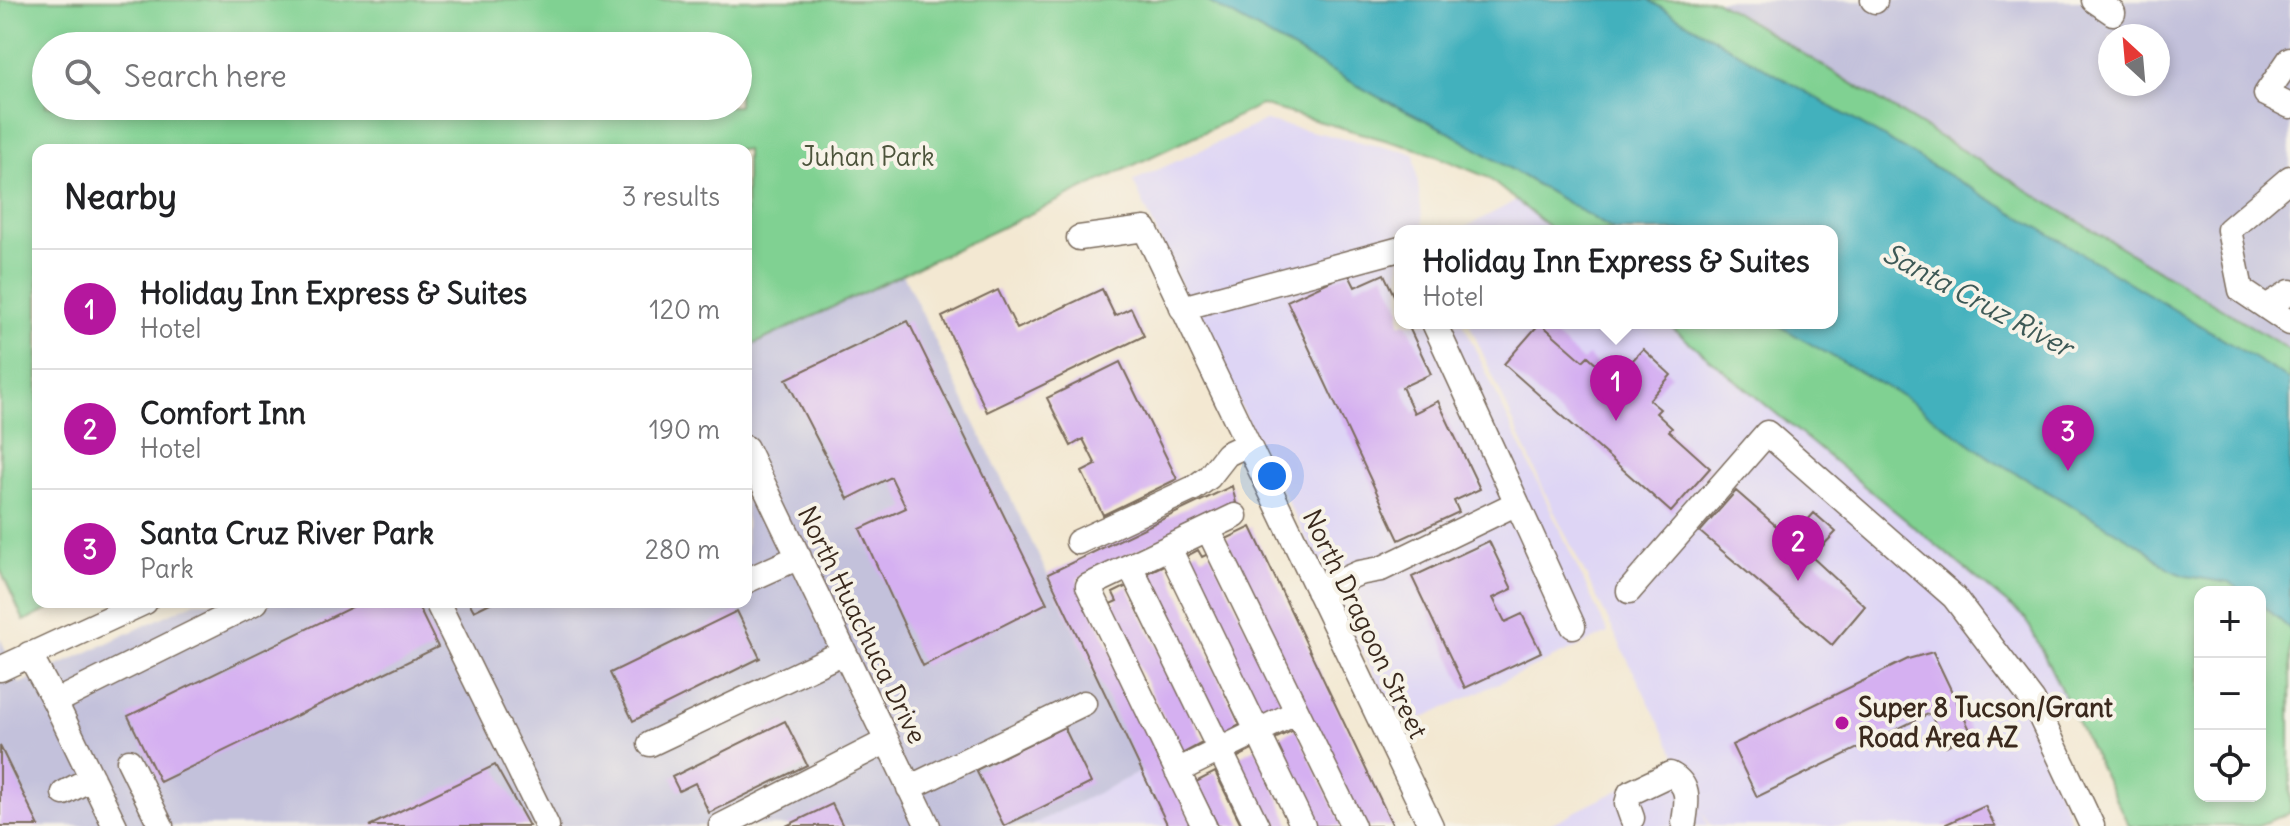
<!DOCTYPE html>
<meta charset="utf-8">
<style>
:root{--surface:#fff;--page:#f6f6f6;--text:#202124;--muted:#757577;--line:#e0e0e0;--accent:#b5179e}
body{margin:0;font-family:Delius,sans-serif;background:var(--page);color:var(--text)}
.controls{position:absolute;right:24px;bottom:24px;display:grid;overflow:hidden;border-radius:16px;box-shadow:0 4px 12px #0003}
.controls button{width:72px;height:72px;display:grid;place-items:center;padding:0;border:0;border-bottom:2px solid var(--line);background:var(--surface);color:var(--text);font:40px sans-serif}
.compass{position:absolute;left:2098px;top:24px;width:72px;height:72px;border-radius:50%;background:var(--surface);box-shadow:0 4px 12px #0003;rotate:334deg}
.you{position:absolute;left:1272px;top:476px;width:28px;height:28px;margin:-20px;border:6px solid #fff;border-radius:50%;background:#1a73e8;box-shadow:0 0 0 12px #1a73e833}
.badge{display:grid;place-items:center;width:52px;height:52px;border-radius:50%;background:var(--accent);color:#fff;font-size:26px;font-weight:700}
.pin{position:absolute;translate:-50% -66px;filter:drop-shadow(0 2px 4px #0008)}
.pin::after{content:'';position:absolute;top:42px;width:28px;height:24px;background:inherit;clip-path:polygon(0 0,100% 0,50% 100%)}
.popup{position:absolute;left:1394px;top:225px;width:444px;height:104px;box-sizing:border-box;display:grid;place-content:center;border-radius:16px;background:var(--surface);filter:drop-shadow(0 2px 6px #0005);font-size:26px;white-space:nowrap;color:var(--muted)}
.popup b{font-size:30px;color:var(--text)}
.popup::after{content:'';position:absolute;left:50%;top:100%;margin-left:-16px;border:16px solid transparent;border-top-color:var(--surface)}
.list{margin:0;padding:0;list-style:none}
h2{display:flex;justify-content:space-between;align-items:center;height:104px;margin:0;padding:0 32px;font-size:34px}
h2 small{font-size:26px;font-weight:400;color:var(--muted)}
.list li{display:grid;grid-template-columns:52px 1fr auto;gap:24px;align-items:center;box-sizing:border-box;height:120px;padding:0 32px;border-top:2px solid var(--line)}
.list b{display:block;font-size:30px;white-space:nowrap}
.list p{margin:0;font-size:26px;white-space:nowrap;color:var(--muted)}
.list em{font-size:26px;font-style:normal;color:var(--muted)}
.icon{flex:none;width:44px;height:44px;fill:none;stroke:currentColor;stroke-width:2;stroke-linecap:round;stroke-linejoin:round}
.map{position:relative;flex:none;width:2290px;height:826px;overflow:hidden}
.search{position:absolute;background:var(--surface);box-shadow:0 4px 12px #0003;left:32px;top:32px;width:720px;height:88px;display:flex;align-items:center;gap:20px;box-sizing:border-box;padding:0 28px;border-radius:44px;color:var(--muted);font-size:30px}
.panel{position:absolute;background:var(--surface);box-shadow:0 4px 12px #0003;left:32px;top:144px;width:720px;height:464px;border-radius:16px}
.map>svg:first-child{display:block}
.built{fill:#ded5f5}
.industrial{fill:#c3c1db;fill-rule:evenodd}
.green{fill:#80d192;stroke:#5e7e58;stroke-width:2;fill-rule:evenodd}
.water{fill:#42b1bd;stroke:#3e6e6e;stroke-width:2}
.building{fill:#d5b0f1}
.lines{fill:none;stroke-linecap:round;stroke-linejoin:round}
.minor-casing{stroke:#7b6c5d;stroke-width:27}
.minor{stroke:#fff;stroke-width:24}
.poi-dot{fill:#b5179e;stroke:#f7f3e8;stroke-width:3}
.labels{text-anchor:middle;stroke-width:8;stroke-linejoin:round;paint-order:stroke}
.park-label{font-size:26px;fill:#4c543b;stroke:#f7f3e8}
.street-label{font-size:26px;fill:#3b2a1e;stroke:#f7f3e8}
.poi-label{font-size:26px;font-weight:bold;fill:#3b2a1e;stroke:#f7f3e8;text-anchor:start}
.water-label{font-size:28px;font-style:italic;fill:#3d5956;stroke:#f7f3e8}
</style>
<div class="map">
<svg width="2290" height="826" viewBox="0 0 2290 826">
<rect width="100%" height="100%" fill="#f7f3e8"/>
<filter id="ink" filterUnits="userSpaceOnUse"><feTurbulence type="fractalNoise" baseFrequency=".0125" numOctaves="2"/><feDisplacementMap in="SourceGraphic" scale="16" xChannelSelector="R" yChannelSelector="G"/><feConvolveMatrix kernelMatrix="1 2 1 2 8 2 1 2 1" color-interpolation-filters="sRGB"/></filter>
<filter id="wash" filterUnits="userSpaceOnUse"><feTurbulence type="fractalNoise" baseFrequency=".006" numOctaves="4" result="noise"/><feDisplacementMap in="SourceGraphic" scale="32" xChannelSelector="R" yChannelSelector="G"/><feGaussianBlur stdDeviation="1.8" result="paint"/><feColorMatrix in="noise" values="0 0 0 0 0 0 0 0 0 0 0 0 0 0 0 0 0 1.4 0 .05"/><feComposite in="paint" operator="in"/></filter>
<g filter="url(#wash)">
<rect width="100%" height="100%" fill="#f3e8d2"/>
<path class="built" d="M1265,121L1414,154L1424,231H1400V323H1463L1608,633L1400,728L1188,301L1133,181Z
M1525,196L1567,231H1458Z
M1469,323H1677L2033,615L2077,702L2031,722L2073,826H1710L1701,809L1708,826H1546L1678,761L1548,499Z
M1142,771L1168,826H1029L1058,811Z"/>
<path class="industrial" d="M1715,0H2290V350L2282,345ZM2110,36H2158V84H2110Z
M903,274L1142,771L1030,826H0V637L19,684L195,602H746V346Z"/>
<path class="green" d="M0,0H1715L2290,350V813L2256,826H2129L2026,619L1666,323H1832V231H1554L1487,177L1424,151L1261,105L746,348V150H38V602H66L24,621L0,569ZM46,46H738V106H46ZM2200,592H2260V796H2200Z"/>
<path class="water" d="M1205,0H1648L2048,233L2290,380V629L2260,603V592H2245L2229,583L2186,576L2168,569L2141,546L1990,458L1907,399L1774,323H1832V231H1615L1443,129L1380,98Z"/>
<g id="blocks">
<path class="building" d="M1348,273L1355,287L1384,274L1400,308V323H1407L1431,374L1402,387L1414,413L1438,401L1480,489L1454,501L1459,512L1399,540L1287,301Z
M1102,289L1115,316L1131,308L1144,336L987,412L942,317L998,290L1017,329Z
M908,321L1047,603L923,666L860,529L906,508L891,477L848,499L786,379Z
M1540,323L1583,361L1588,356L1611,377L1615,373L1619,375L1643,349L1671,375L1649,400L1660,409L1656,413L1672,428L1669,431L1710,468L1671,512L1504,364Z
M1120,362L1177,479L1103,515L1082,472L1096,465L1083,439L1071,446L1047,398Z
M1232,486L1236,503L1077,579L1194,826H1168L1048,574Z
M1736,491L1791,539L1814,513L1836,532L1812,557L1865,606L1832,645L1700,532Z
M1251,527L1393,826H1363L1226,539Z
M1489,541L1512,589L1493,598L1505,622L1522,614L1541,652L1465,688L1412,577Z
M1198,550L1202,557L1210,553L1284,706L1261,717L1183,558Z
M1166,564L1240,725L1224,733L1147,573Z
M1127,586L1204,742L1182,754L1108,605L1117,601L1113,593Z
M362,602H416L438,647L160,782L128,716Z
M469,602H492L474,611Z
M737,611L760,658L633,721L610,673Z
M1933,652L1972,734L1946,746L1930,713L1757,797L1732,745L1908,659Z
M785,721L807,765L709,813L695,783L679,791L672,777Z
M1064,727L1091,783L1004,826L976,770Z
M1296,729L1342,826H1312L1272,740Z
M0,746L39,826H0Z
M1256,748L1291,826H1266L1234,759Z
M495,765L529,826H369Z
M1215,772L1242,826H1218L1196,782Z
M832,804L843,826H786Z
M1985,806L1995,826H1942Z"/>
</g>
</g>
<g filter="url(#ink)">
<use href="#blocks" fill-opacity="0" stroke="#7b6c5d" stroke-width="2"/>
<g class="lines">
<g class="minor-casing">
<path id="minor" d="M1873,0L1875,1
M2094,0L2113,13
M2290,59L2266,94L2290,106
M2290,178L2229,230L2241,290L2290,323
M1079,238L1145,229L1431,826
M2266,307L2290,292
M1182,308L1400,249
M746,448L928,826
M1517,503L1573,626
M1208,529L1353,826
M1078,542L1194,488L1209,477L1227,454L1248,444
M1169,548L1303,826
M1130,566L1257,826
M746,581L799,557
M1318,591L1359,573L1381,569L1517,503L1434,323
M1629,591L1767,433L1954,597L2033,701L2092,826
M437,602L547,826
M29,654L55,702L115,826
M0,669L145,602
M55,702L256,602
M650,744L844,652
M129,761L161,826
M1177,771L1297,712
M909,788L1084,703
M64,793L92,778
M1632,818L1627,804L1630,793L1670,774C1691,785 1687,802 1684,822
M721,826L887,741
M1204,826L1088,586L1235,516"/>
</g>
<use href="#minor" class="minor"/>
</g>
</g>
<circle class="poi-dot" cx="1842" cy="723" r="8"/>
<g class="labels">
<g class="park-label">
<text x="868" y="166">Juhan Park</text>
</g>
<g class="street-label">
<text transform="translate(1365 624) rotate(64)" y="9">North Dragoon Street</text>
<text transform="translate(862 625) rotate(64)" y="9">North Huachuca Drive</text>
</g>
<g class="poi-label">
<text x="1858" y="717">Super 8 Tucson/Grant<tspan x="1858" dy="30">Road Area AZ</tspan></text>
</g>
<g class="water-label">
<text transform="translate(1978 300) rotate(28)" y="10">Santa Cruz River</text>
</g>
</g>
</svg>
<div class="controls">
<button>+</button>
<button>−</button>
<button><svg class="icon" aria-label="locate" viewBox="0 0 24 24"><circle cx="12" cy="12" r="6"/><path d="M12 2v4M12 18v4M2 12h4M18 12h4"/></svg></button>
</div>
<svg class="compass" viewBox="-18 -18 36 36"><path d="M0-13l5 13h-10z" fill="#e53935"/><path d="M0 13l5-13h-10z" fill="#757577"/></svg>
<div class="you"></div>
<div class="pin badge" style="left:1616px;top:421px">1</div>
<div class="popup"><b>Holiday Inn Express &amp; Suites</b>Hotel</div>
<div class="pin badge" style="left:1798px;top:581px">2</div>
<div class="pin badge" style="left:2068px;top:471px">3</div>
<div class="search"><svg class="icon" aria-label="search" viewBox="0 0 24 24"><circle cx="10" cy="10" r="6"/><path d="M15 15l6 6"/></svg>Search here</div>
<section class="panel">
<h2>Nearby<small>3 results</small></h2>
<ul class="list">
<li><span class="badge">1</span><div><b>Holiday Inn Express &amp; Suites</b><p>Hotel</p></div><em>120 m</em></li>
<li><span class="badge">2</span><div><b>Comfort Inn</b><p>Hotel</p></div><em>190 m</em></li>
<li><span class="badge">3</span><div><b>Santa Cruz River Park</b><p>Park</p></div><em>280 m</em></li>
</ul>
</section>
</div>
